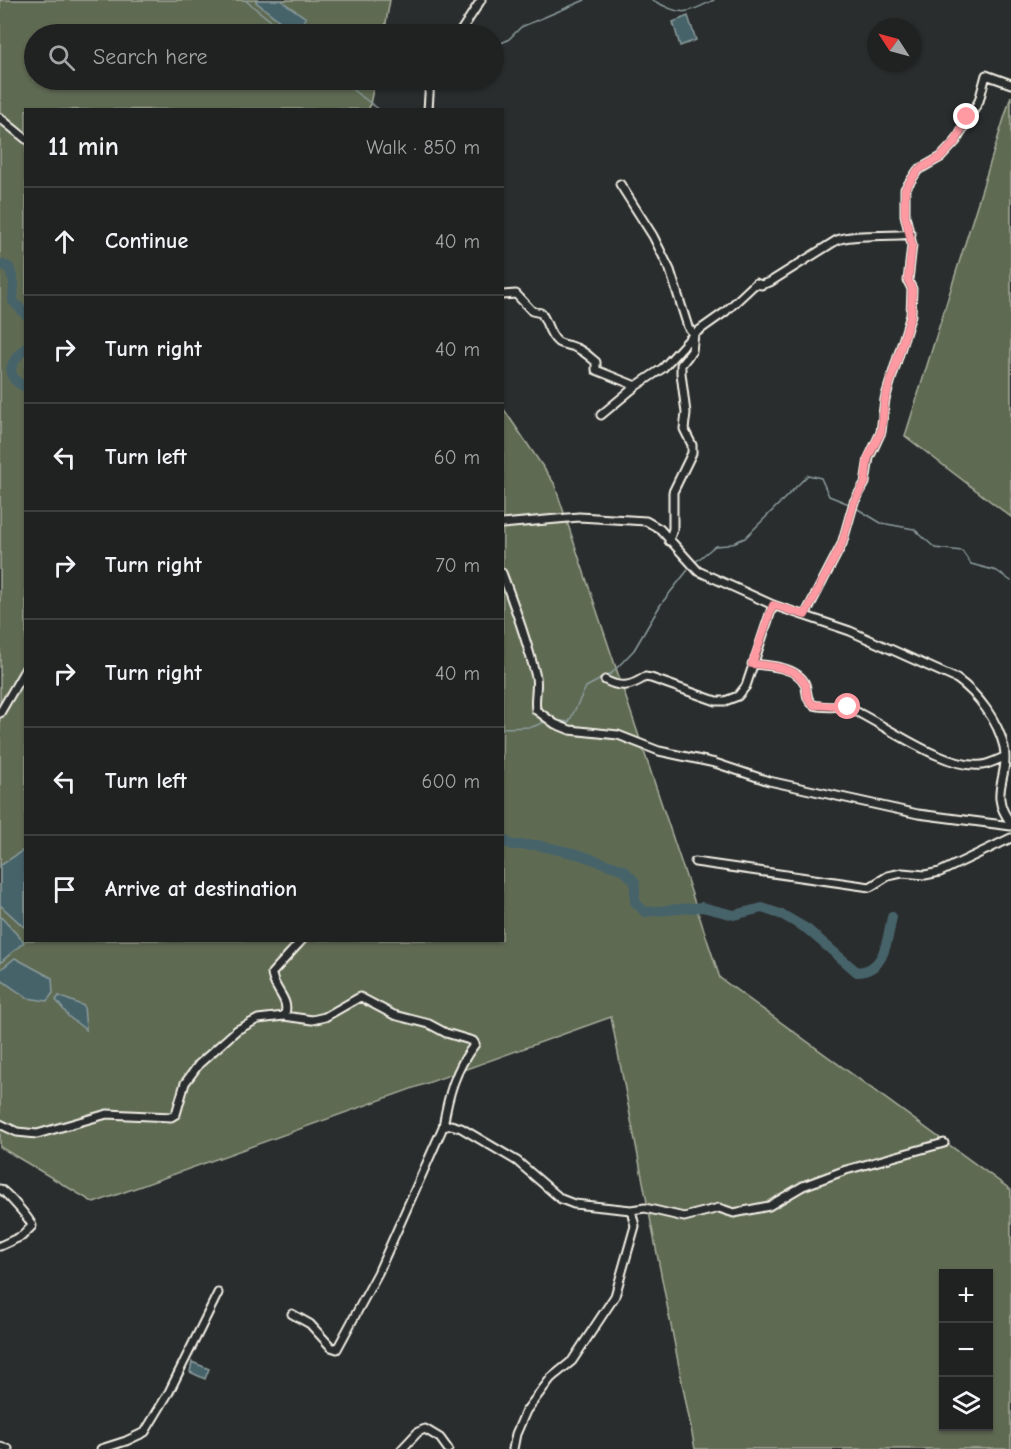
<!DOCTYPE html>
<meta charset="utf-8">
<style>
:root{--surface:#202222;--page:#282a2a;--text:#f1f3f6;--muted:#a2a4a5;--line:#3d3f40}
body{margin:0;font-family:"Comic Neue",sans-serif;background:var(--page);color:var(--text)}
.controls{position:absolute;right:18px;bottom:18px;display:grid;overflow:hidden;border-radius:0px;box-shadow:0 2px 4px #0004}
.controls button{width:54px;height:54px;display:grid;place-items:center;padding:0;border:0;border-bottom:2px solid var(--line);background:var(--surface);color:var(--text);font:30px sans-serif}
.compass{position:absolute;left:867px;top:18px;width:54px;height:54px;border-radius:50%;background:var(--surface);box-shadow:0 2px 4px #0004;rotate:306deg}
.stop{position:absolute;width:18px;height:18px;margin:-14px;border:4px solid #ff9aa2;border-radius:50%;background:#fff}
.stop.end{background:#ff9aa2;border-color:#fff;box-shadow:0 2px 6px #0008}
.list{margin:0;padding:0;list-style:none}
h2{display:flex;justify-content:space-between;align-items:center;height:78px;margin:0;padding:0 24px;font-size:26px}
h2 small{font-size:20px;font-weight:400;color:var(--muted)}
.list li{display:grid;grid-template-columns:39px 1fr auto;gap:18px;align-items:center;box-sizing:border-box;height:108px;padding:0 24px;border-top:2px solid var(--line)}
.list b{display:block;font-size:22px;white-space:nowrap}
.list em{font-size:20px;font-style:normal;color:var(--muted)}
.icon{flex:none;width:33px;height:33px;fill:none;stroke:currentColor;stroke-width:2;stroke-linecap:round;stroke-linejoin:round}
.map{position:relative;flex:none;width:1011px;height:1449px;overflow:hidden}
.search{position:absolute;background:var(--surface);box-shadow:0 2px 4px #0004;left:24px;top:24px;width:480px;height:66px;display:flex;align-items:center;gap:15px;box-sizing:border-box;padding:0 21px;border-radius:33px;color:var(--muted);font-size:22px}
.panel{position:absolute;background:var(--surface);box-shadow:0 2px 4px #0004;left:24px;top:108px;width:480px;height:834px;border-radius:0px}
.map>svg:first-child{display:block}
.green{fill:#5e6b52;stroke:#a9ae9d;stroke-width:1.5;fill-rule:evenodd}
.water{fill:#47646b;stroke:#8c9c9d;stroke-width:1.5}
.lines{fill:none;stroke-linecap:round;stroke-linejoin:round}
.stream{stroke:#8c9c9d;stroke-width:1.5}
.river{stroke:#47646b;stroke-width:10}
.minor-casing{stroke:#f4f1e8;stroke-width:11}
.minor{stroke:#2a2d2e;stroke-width:7}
.route{stroke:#ff9aa2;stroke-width:8}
</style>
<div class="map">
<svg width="1011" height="1449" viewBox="0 0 1011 1449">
<rect width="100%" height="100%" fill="#2a2d2e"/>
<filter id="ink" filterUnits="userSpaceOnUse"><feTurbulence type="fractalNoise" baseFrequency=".0167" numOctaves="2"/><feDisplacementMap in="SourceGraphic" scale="12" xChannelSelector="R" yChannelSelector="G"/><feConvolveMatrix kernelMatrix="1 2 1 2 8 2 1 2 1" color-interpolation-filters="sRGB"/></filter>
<g filter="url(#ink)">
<path class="green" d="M0,0H390L384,34H34V80H375L369,109L26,110V940H502L503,408L554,483L720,978L1011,1190V1449H695L611,1017L94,1203L0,1147ZM944,1274H988V1426H944Z
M1011,96V517L905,436Z"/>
<path class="water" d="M257,0H280L306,18L296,34L256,2Z
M688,16L696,40L680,46L673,22Z
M25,849V928L0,905V866Z
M0,916L24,942L0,963Z
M15,958L52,978L53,993L47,1001L27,998L0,979V970Z
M59,996L84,1006L86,1030L69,1017L56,1000Z
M192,1362L209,1369L205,1379L190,1372Z"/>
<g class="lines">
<path class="stream" d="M245,0L287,34
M652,0C684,16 683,15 714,0
M494,46L508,40L521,27L585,0
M339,80L380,110
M856,508L881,523L914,529L935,548L962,551L971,564L997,571L1011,581
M694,563L715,546L728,545L745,538L808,475L821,478L829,496L849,504
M554,720L569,722L586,687L612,673L634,650L661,604L691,566
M502,728L532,727L547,721"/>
<path class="river" d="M0,264L9,267L14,282L13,301L26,315
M26,348C10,361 3,377 26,387
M502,839L512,845H537L577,854L624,870L635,882V902L645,912L702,907L734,915L762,908L783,915L807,929L857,972C886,971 887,939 892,917"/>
<g class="minor-casing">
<path id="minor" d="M459,34L481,0
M428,110L430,80
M0,118L26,139
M502,295L516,294L532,311L541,313C548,322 548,334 558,342C563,345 571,345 576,348C584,351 590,357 596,362V370L636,386
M601,415L636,386L663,368L694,334L688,327L670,270L653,236L620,184
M502,524L579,517L646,521L660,529L698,571L773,605L850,631L957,679C978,694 998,721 1004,747C1010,779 987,793 1011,823
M669,541L673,529V492L692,453V445L684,429L686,413L681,373V365L692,351L694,334L725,312L756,283L761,285L770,282L837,240C855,233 889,237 911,234
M502,573C515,607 527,641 536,677C538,687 534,699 536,710L555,724L570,730L618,735L659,751L715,763L769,781L918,814L1011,826
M805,615L842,544L854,502L865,483L869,458L881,432L885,399L911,315L912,289L908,281L912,245L905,215V189L918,170L941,157L956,141L979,101L986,75L1011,84
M752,664C767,665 798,667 805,684C808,693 805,699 814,705C826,709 840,704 851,709C884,724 945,770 982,765C989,764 997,760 1004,757
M605,680C620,688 630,687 645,677L651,678L716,701H725L738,696L746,686L773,605
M0,713L26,668
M695,862L870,887L888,876L902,873L925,875L940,872L1011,838
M284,1016C292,1000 272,989 272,973L302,940
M0,1124L17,1132L37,1134L107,1114L171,1117L176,1114L185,1083L199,1064L237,1030L258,1019L284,1016L312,1020L325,1017L360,997L394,1015L429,1024L446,1033L473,1041L475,1044C455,1069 448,1096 443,1127L451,1125L461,1128L517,1161L561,1199L574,1204L631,1210L635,1226L615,1296L572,1361L551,1378L526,1411L516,1434L513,1449
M0,1189C6,1192 31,1220 32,1226L22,1236L0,1246
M631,1210L645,1208L684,1217L719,1208L734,1213L769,1206L803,1186L846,1170L944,1143
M292,1314L310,1324L331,1347L337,1349L378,1273L443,1127
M0,1447L8,1449
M101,1449L126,1441L145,1432L169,1392L218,1293
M402,1449L418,1432L425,1429L440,1438L448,1449"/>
</g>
<use href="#minor" class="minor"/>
</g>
</g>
<g class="lines" filter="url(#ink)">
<path class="route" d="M848,707L814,705C805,699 808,693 805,684C798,667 767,665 752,664L773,605L805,615L842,544L854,502L865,483L868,458L881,432L885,399L911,315L912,289L908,280L912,245L905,215V189L918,170L941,157L956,141L967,117"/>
</g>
</svg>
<div class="controls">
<button>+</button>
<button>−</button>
<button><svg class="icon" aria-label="layers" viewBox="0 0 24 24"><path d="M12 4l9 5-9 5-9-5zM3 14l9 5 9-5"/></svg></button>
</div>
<svg class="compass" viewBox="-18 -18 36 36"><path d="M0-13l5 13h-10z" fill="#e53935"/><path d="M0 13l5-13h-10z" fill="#a2a4a5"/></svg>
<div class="stop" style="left:848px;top:707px"></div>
<div class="stop end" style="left:967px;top:117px"></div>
<div class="search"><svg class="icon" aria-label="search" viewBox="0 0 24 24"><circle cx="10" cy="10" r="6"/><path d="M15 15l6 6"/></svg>Search here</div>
<section class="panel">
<h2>11 min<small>Walk · 850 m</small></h2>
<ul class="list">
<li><svg class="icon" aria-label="ahead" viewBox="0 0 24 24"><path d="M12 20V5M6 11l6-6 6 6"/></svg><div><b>Continue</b></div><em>40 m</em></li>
<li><svg class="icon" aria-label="right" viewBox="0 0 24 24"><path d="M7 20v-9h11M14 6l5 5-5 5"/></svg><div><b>Turn right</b></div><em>40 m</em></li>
<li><svg class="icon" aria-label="left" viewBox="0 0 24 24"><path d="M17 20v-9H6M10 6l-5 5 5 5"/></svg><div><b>Turn left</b></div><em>60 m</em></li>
<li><svg class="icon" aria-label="right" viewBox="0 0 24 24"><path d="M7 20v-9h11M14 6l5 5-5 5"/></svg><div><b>Turn right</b></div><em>70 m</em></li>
<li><svg class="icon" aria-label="right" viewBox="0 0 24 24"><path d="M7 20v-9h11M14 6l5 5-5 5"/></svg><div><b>Turn right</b></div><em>40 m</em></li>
<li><svg class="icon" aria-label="left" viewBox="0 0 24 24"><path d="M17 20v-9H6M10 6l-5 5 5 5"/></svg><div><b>Turn left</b></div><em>600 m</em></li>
<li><svg class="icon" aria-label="arrive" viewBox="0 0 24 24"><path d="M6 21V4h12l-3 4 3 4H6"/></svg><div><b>Arrive at destination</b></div></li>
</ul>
</section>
</div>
